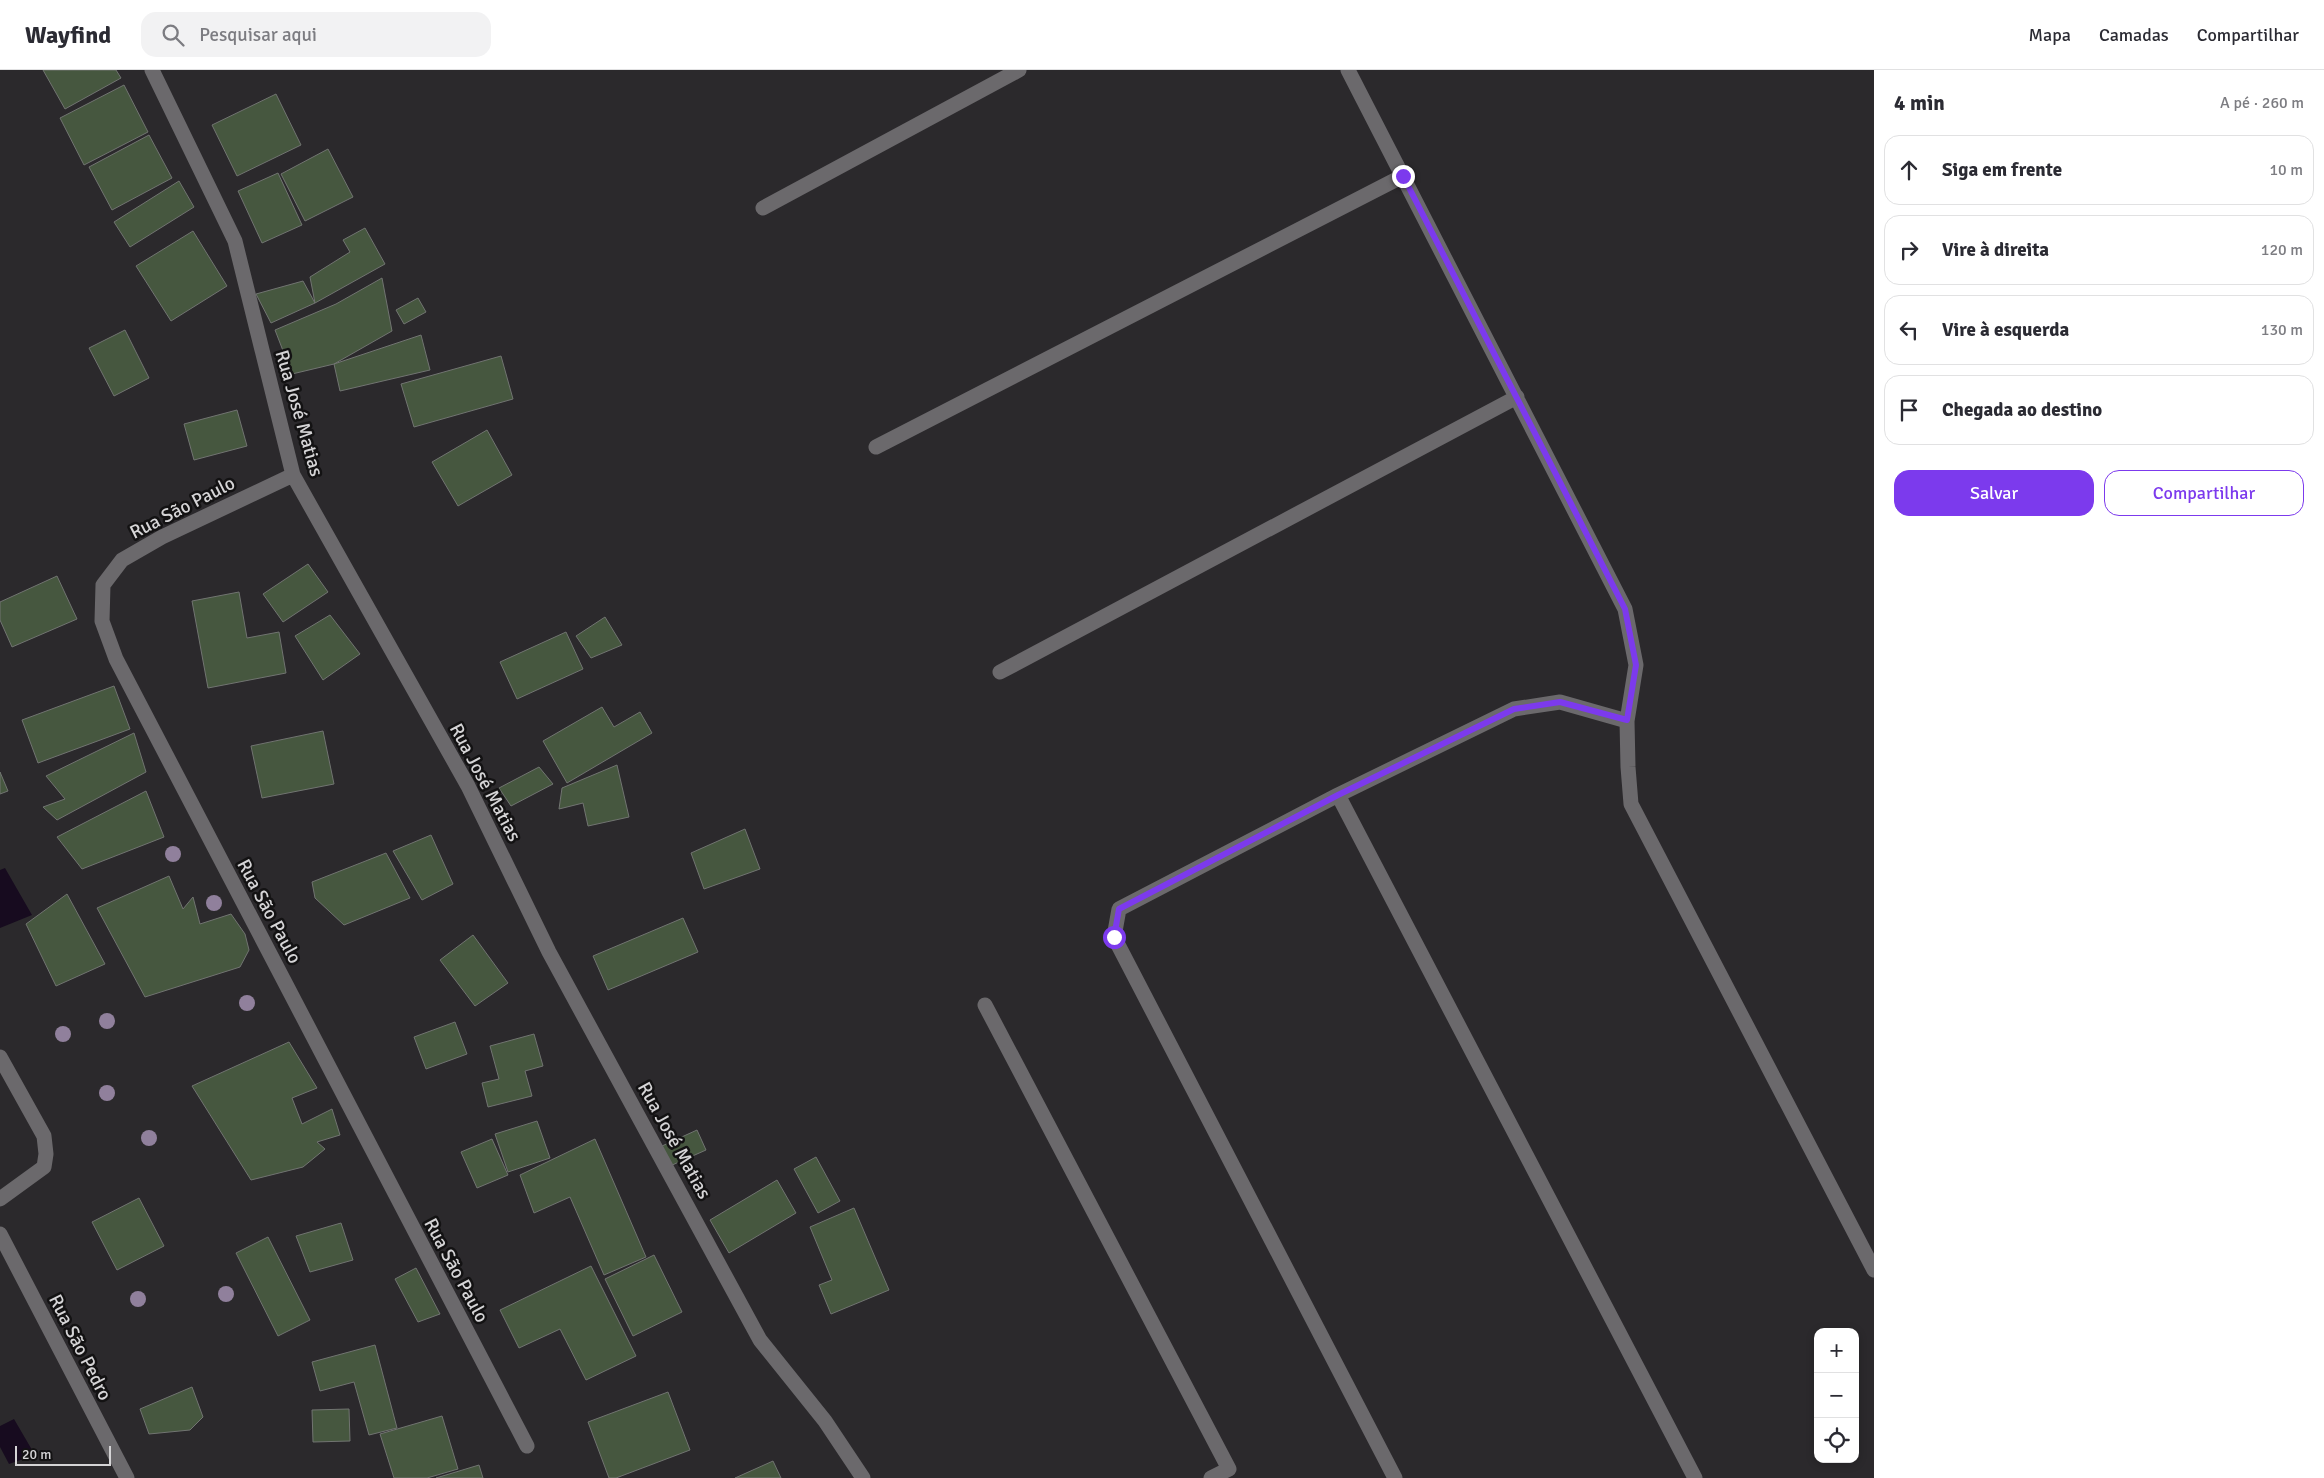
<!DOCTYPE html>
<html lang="pt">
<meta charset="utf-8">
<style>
:root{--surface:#fff;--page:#f2f2f3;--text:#2b2b33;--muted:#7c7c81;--line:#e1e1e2;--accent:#7c3aed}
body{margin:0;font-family:Signika,sans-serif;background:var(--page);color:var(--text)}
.controls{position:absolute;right:15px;bottom:15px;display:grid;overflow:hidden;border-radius:10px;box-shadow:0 2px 8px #0003}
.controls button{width:45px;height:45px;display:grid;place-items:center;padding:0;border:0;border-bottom:1px solid var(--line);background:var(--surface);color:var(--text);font:25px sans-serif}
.scale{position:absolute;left:15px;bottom:12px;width:96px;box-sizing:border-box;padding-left:5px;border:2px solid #d5d4d6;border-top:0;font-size:14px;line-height:18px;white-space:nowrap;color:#d5d4d6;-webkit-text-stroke:4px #131213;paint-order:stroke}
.stop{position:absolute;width:15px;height:15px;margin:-11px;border:4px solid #7c3aed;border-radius:50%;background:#fff}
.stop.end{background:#7c3aed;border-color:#fff;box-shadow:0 1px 5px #0008}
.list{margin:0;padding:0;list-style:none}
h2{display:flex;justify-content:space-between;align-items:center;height:65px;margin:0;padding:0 20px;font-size:21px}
h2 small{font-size:16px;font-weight:400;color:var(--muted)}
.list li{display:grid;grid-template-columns:32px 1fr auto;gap:15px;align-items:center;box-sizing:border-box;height:70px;margin:0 10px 10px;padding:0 10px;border:1px solid var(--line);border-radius:15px}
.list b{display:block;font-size:19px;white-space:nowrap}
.list em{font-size:16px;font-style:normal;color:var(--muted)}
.actions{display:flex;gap:10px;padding:15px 20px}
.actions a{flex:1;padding:11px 0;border:1px solid var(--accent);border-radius:15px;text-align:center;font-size:18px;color:var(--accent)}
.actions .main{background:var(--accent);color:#fff}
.icon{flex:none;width:28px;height:28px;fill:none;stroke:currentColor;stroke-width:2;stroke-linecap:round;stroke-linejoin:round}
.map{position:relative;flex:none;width:1874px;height:1408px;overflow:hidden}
header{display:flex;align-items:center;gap:30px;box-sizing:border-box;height:70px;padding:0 25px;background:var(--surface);border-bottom:1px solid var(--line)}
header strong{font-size:24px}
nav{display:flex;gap:28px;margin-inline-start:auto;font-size:18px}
.search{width:350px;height:45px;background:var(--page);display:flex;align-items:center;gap:12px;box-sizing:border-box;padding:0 18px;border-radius:15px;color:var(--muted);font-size:19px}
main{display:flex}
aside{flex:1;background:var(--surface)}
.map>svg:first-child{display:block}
.water{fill:#170b1f}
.building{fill:#46573f;stroke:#717471}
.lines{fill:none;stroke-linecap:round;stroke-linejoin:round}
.street{stroke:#6b696c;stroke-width:15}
.tree{fill:#90809c}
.route{stroke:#7c3aed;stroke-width:6}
.labels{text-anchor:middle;stroke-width:5;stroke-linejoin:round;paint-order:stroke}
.street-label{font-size:19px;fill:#d5d4d6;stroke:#131213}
</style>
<header>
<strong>Wayfind</strong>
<div class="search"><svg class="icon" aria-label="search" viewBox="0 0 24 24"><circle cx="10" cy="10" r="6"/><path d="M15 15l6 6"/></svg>Pesquisar aqui</div>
<nav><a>Mapa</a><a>Camadas</a><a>Compartilhar</a></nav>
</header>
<main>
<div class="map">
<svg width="1874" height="1408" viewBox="0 0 1874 1408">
<rect width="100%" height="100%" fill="#2b292c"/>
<path class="water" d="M5,798L32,845L0,858V800Z
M14,1349L35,1385L9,1394L0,1377V1356Z"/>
<path class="building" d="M43,0H116L121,8L65,39Z
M124,15L148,62L84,95L60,48Z
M276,24L301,75L237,106L212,55Z
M149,65L172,108L112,140L89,97Z
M328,79L353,127L305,151L281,104Z
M278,103L302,155L262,173L238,121Z
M179,111L194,137L130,177L114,152Z
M365,158L385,194L315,233L310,207L350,182L343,170Z
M193,161L227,216L171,251L136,196Z
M382,208L392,261L334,294L292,304L275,260L336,234Z
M303,211L315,233L271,253L256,224Z
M418,228L426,242L404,254L396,240Z
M125,260L149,308L114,326L89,278Z
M421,265L430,300L340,321L334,294Z
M501,286L513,329L414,357L401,314Z
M237,340L247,376L194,390L184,354Z
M487,360L512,405L458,436L432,392Z
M308,494L328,522L283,552L263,524Z
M57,506L77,549L12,577L0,550V532Z
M239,522L247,568L279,562L286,603L208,618L192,531Z
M330,545L360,584L323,610L295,566Z
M605,547L622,575L591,588L576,566Z
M566,562L583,599L517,629L500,592Z
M114,616L130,659L38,693L22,650Z
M602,637L614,657L640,642L652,663L567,713L543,671Z
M323,661L334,714L262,728L251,676Z
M134,663L146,702L57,750L43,737L65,729L46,706Z
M617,695L629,747L588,756L583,733L559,739L562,718Z
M539,697L553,714L511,736L499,718Z
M0,702L8,721L0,724Z
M146,721L164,767L82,799L57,767Z
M745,759L760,799L704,819L691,783Z
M431,765L453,814L422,830L393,781Z
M386,783L410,828L344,855L315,828L312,812Z
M169,806L183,839L193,827L200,854L231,844L245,864L249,880L240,897L145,927L97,838Z
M67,824L105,894L56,916L26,854Z
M683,848L698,882L608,920L593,886Z
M473,865L508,913L475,936L440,890Z
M455,952L467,984L426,999L414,967Z
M534,964L543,996L525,1001L532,1026L488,1037L482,1013L499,1009L490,976Z
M289,972L317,1018L292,1028L302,1054L332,1039L340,1065L317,1072L325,1079L303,1097L251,1110L192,1016Z
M537,1051L550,1088L508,1102L495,1064Z
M697,1060L706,1080L670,1096L662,1076Z
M492,1069L508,1105L477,1118L461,1082Z
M595,1069L646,1187L604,1205L570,1127L534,1143L520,1105Z
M816,1087L840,1131L818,1143L794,1099Z
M777,1110L796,1143L729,1183L710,1150Z
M139,1128L164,1176L117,1200L92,1152Z
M854,1138L889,1220L831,1244L819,1215L832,1210L810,1157Z
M341,1153L353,1190L310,1202L296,1166Z
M268,1167L310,1250L278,1266L236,1183Z
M654,1185L682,1242L633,1266L605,1209Z
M591,1196L636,1286L586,1310L560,1259L519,1278L500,1240Z
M416,1198L440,1244L418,1252L395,1209Z
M375,1275L397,1358L369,1365L354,1312L320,1321L312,1292Z
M192,1317L203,1347L190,1360L149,1364L140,1339Z
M668,1322L690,1380L616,1408H609L588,1352Z
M349,1339L350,1371L313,1372L312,1340Z
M442,1346L458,1399L427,1408H394L380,1364Z
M773,1391L781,1408H735Z
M479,1395L483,1408H436Z"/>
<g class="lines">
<path class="street" d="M152,0L235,171L293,405L468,716L549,882L760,1270L825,1351L863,1408
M1348,0L1625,539L1636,595L1627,651L1628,697L1631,734L1874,1200
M763,138L1019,0
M876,377L1403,106
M293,405L162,467L122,490L103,515L102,551L116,589L527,1376
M1000,602L1517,327
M1338,725L1695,1408
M985,935L1229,1399L1211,1408
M0,987L44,1066L46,1084L44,1097L0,1129
M0,1164L127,1408
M1395,1408L1114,867L1119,839L1338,725L1514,639L1560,632L1627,651"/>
</g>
<g class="tree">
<circle cx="173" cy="784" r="8"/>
<circle cx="214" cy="833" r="8"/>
<circle cx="247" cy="933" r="8"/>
<circle cx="107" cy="951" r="8"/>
<circle cx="63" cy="964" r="8"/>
<circle cx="107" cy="1023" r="8"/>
<circle cx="149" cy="1068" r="8"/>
<circle cx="226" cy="1224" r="8"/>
<circle cx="138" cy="1229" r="8"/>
</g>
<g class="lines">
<path class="route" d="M1114,867L1119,839L1338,725L1514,639L1560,632L1627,650L1636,595L1625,539L1403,106"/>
</g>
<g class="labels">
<g class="street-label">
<text transform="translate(300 343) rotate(74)" y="7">Rua José Matias</text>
<text transform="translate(182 437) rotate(-27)" y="7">Rua São Paulo</text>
<text transform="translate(486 712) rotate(62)" y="7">Rua José Matias</text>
<text transform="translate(270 841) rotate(62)" y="7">Rua São Paulo</text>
<text transform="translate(675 1070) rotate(61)" y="7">Rua José Matias</text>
<text transform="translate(457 1200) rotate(62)" y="7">Rua São Paulo</text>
<text transform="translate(81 1277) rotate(63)" y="7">Rua São Pedro</text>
</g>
</g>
</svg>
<div class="controls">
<button>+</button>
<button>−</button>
<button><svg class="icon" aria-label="locate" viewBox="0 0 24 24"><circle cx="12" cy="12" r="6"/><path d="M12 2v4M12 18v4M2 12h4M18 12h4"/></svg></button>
</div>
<div class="scale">20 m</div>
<div class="stop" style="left:1114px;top:867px"></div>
<div class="stop end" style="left:1403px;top:106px"></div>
</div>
<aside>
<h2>4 min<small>A pé · 260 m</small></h2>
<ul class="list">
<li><svg class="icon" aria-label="ahead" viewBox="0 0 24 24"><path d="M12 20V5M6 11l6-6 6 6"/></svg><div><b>Siga em frente</b></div><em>10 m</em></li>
<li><svg class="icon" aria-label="right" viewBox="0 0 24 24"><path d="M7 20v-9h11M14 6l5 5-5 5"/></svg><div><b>Vire à direita</b></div><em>120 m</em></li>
<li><svg class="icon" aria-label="left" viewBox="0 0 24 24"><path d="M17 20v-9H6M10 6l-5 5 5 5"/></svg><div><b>Vire à esquerda</b></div><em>130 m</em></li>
<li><svg class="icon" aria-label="arrive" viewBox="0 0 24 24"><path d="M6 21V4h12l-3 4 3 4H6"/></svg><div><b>Chegada ao destino</b></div></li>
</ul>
<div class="actions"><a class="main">Salvar</a><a>Compartilhar</a></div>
</aside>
</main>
